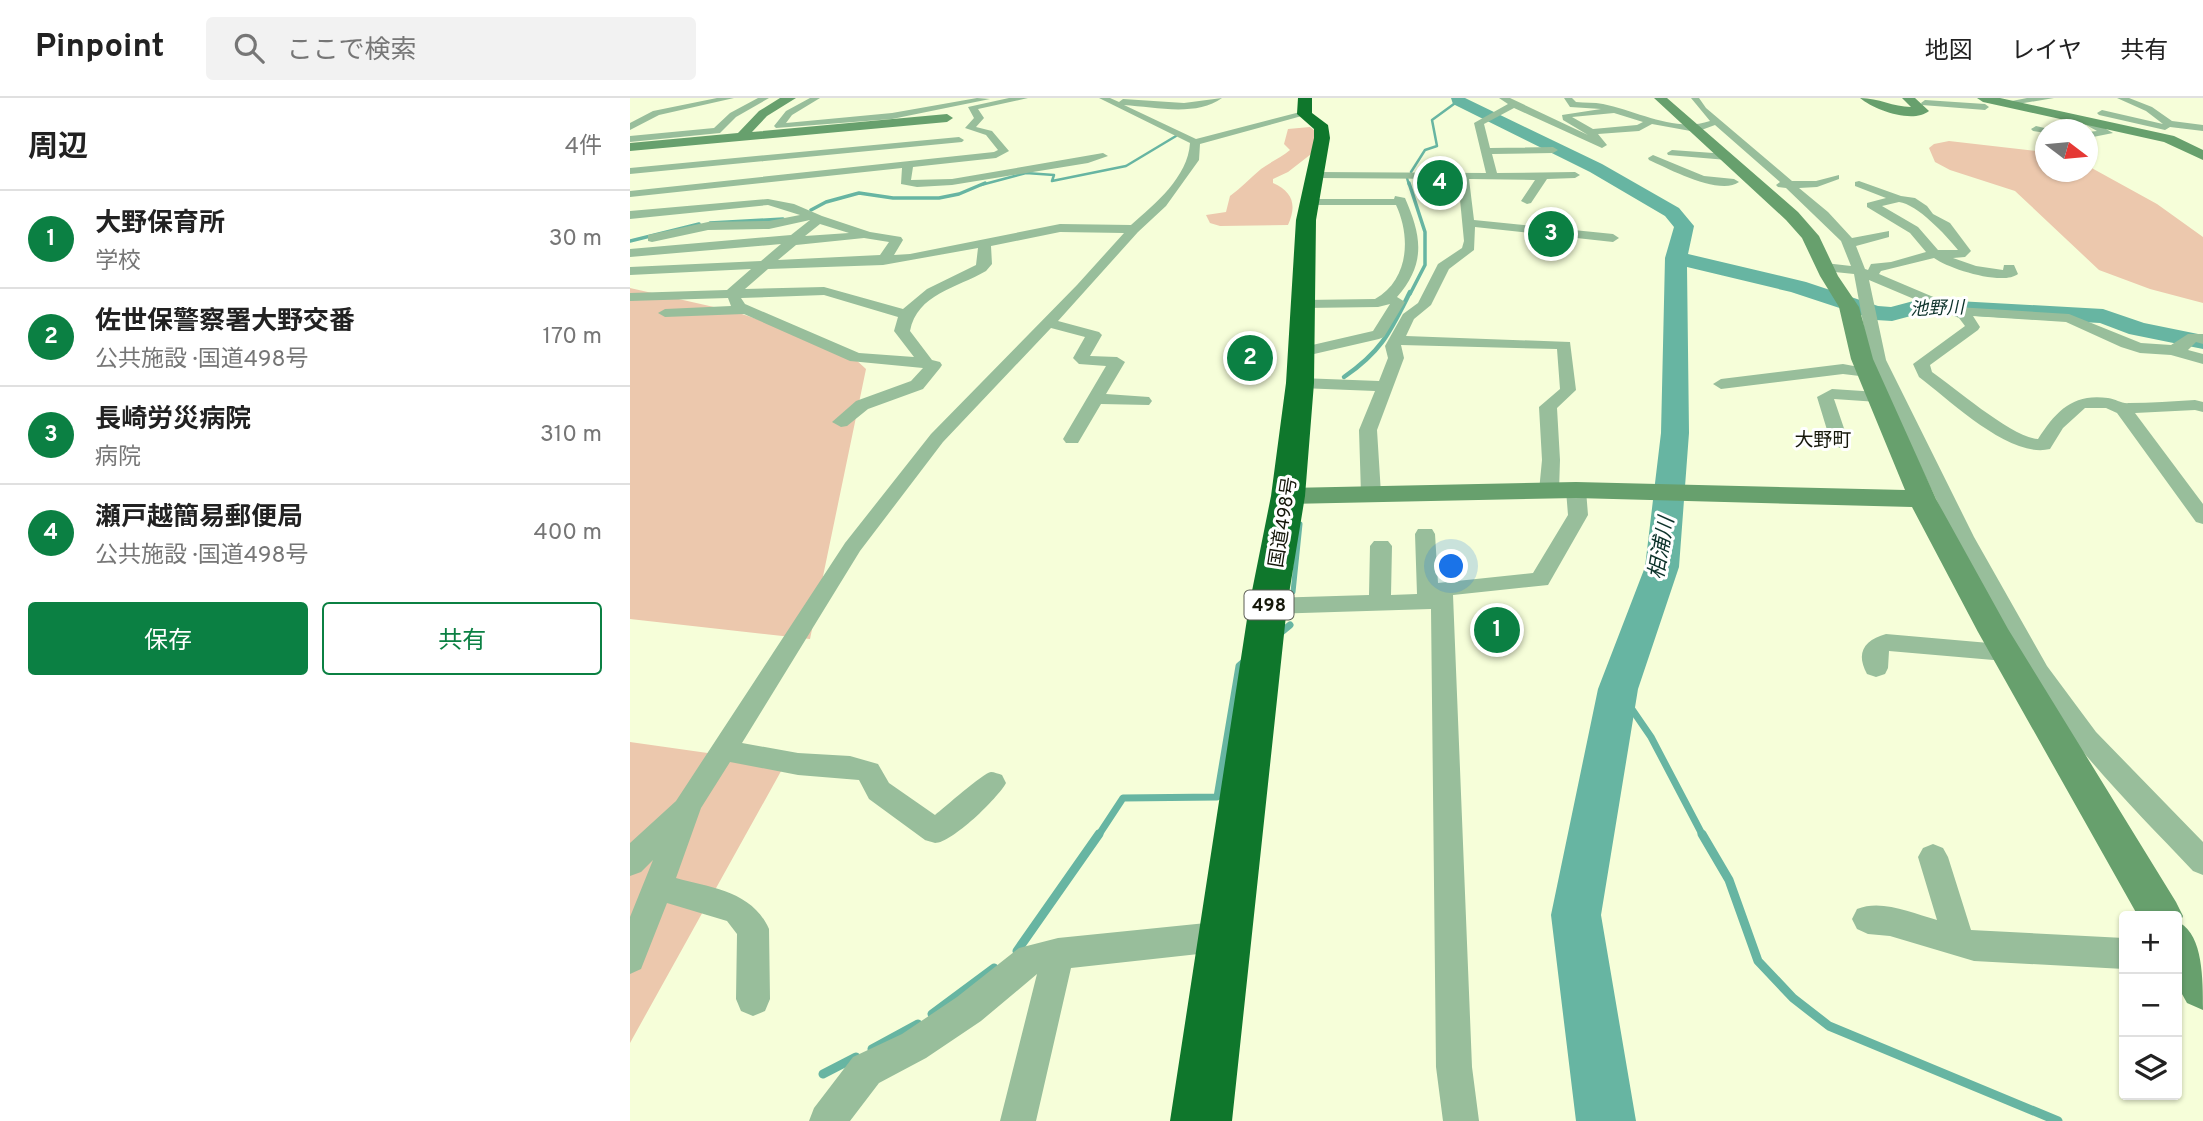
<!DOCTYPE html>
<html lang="ja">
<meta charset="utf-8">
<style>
:root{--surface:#fff;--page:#f2f2f2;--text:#222;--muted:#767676;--line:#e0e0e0;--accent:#0b8043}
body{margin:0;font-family:Overpass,"Noto Sans JP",sans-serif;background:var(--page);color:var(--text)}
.controls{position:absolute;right:21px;bottom:21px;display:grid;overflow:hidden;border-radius:7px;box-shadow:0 2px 5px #0004}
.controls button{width:63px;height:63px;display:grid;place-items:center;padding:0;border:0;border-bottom:2px solid var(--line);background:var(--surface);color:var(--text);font:35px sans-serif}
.compass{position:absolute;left:1405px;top:21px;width:63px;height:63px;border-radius:50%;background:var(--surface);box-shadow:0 2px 5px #0004;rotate:106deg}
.you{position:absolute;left:822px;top:469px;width:24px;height:24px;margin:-18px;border:5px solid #fff;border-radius:50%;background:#1a73e8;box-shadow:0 0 0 10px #1a73e833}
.badge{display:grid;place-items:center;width:46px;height:46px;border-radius:50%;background:var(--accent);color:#fff;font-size:23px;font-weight:700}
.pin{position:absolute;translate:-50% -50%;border:4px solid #fff;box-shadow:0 2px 7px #0006}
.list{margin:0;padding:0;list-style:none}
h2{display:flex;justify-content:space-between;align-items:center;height:91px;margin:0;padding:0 28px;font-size:30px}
h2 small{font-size:23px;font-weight:400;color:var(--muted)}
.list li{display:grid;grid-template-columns:46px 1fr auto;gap:21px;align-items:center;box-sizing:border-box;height:98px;padding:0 28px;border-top:2px solid var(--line)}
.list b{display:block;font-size:26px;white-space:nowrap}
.list p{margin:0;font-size:23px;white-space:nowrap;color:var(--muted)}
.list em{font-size:23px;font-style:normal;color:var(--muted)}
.actions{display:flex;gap:14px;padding:21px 28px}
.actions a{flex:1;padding:16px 0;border:2px solid var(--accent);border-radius:7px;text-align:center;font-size:24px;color:var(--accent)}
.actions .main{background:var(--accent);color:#fff}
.icon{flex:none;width:38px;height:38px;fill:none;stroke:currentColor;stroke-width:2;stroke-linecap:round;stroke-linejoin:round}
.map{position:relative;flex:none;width:1573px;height:1023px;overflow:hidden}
header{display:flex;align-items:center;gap:42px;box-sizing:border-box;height:98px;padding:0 35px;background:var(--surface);border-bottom:2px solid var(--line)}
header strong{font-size:33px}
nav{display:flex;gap:38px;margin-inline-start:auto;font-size:24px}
.search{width:490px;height:63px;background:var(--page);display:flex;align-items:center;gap:18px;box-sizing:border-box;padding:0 24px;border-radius:7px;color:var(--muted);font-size:26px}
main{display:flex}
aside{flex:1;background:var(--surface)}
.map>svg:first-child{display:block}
.green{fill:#ecc8ad}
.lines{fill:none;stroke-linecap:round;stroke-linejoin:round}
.stream-far5{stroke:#67b5a2;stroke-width:2.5}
.stream-far4{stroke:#67b5a2;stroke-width:3.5}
.stream-far3{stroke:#67b5a2;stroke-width:4.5}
.stream-far2{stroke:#67b5a2;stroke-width:5}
.stream-far1{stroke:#67b5a2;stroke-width:7}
.stream{stroke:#67b5a2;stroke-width:9}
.river{fill:#67b5a2;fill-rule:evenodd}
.street{fill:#98be9b;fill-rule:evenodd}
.secondary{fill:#67a06d;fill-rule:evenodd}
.highway{fill:#0f772c;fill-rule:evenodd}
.labels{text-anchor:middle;stroke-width:6;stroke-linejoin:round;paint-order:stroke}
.far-water-label{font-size:18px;font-style:italic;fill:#0d332b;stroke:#fff}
.shield{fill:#fff;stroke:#5b5d54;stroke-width:2}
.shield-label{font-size:18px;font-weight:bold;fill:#15170a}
.far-quarter-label{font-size:19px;fill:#15170a;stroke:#fff}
.street-label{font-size:19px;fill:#15170a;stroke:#fff}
.water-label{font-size:21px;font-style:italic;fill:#0d332b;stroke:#fff}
</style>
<header>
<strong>Pinpoint</strong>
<div class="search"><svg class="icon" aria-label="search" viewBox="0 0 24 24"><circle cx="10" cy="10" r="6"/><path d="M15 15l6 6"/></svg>ここで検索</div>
<nav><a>地図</a><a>レイヤ</a><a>共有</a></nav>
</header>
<main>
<aside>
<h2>周辺<small>4件</small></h2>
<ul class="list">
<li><span class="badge">1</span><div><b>大野保育所</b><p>学校</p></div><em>30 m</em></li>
<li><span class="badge">2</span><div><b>佐世保警察署大野交番</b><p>公共施設 · 国道498号</p></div><em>170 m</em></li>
<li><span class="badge">3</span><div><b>長崎労災病院</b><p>病院</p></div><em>310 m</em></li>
<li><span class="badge">4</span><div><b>瀬戸越簡易郵便局</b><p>公共施設 · 国道498号</p></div><em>400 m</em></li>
</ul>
<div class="actions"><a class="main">保存</a><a>共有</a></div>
</aside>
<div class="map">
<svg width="1573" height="1023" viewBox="0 0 1573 1023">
<rect width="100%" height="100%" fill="#f6fed9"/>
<path class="green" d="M680,29L684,32L685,53L658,74L643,81V85C663,94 667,107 658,127L590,128L580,125L576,117L596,114L600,98C611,90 620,80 631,71C640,64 651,60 660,52L654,46L658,31Z
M1319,43L1415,54L1416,74H1458V68L1527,106L1573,139V205L1520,191L1469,172L1385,93L1320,72L1305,64L1299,50L1304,46Z
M0,190L106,214L213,250L236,271L180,541L0,521Z
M0,644L155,666L0,945Z"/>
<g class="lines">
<path class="stream-far5" d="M781,74L795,52L807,48L802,22L828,3
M777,80L779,87
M351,87L396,75L424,77L422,83L496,68L546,38"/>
<path class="stream-far4" d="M779,85L795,134V167L780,196
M181,112L196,104L229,95L263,100H309L329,96L355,85
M80,125L153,121
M0,143L69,126"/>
<path class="stream-far3" d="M714,279C752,253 760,234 780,194"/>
<path class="stream-far2" d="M659,495L663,494L670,426"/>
<path class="stream-far1" d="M649,536L660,527
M988,591L1021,639L1073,738
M468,738L493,700L587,699L609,568L616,562"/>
<path class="stream" d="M1072,736L1099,782L1128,863L1163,900L1199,928L1428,1023
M387,853L469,736
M302,916L364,870
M242,951L288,926
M193,976L226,959"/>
<path class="river" d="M821,0H835L972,66L1049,110L1064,128L1058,156L1176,184L1248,208L1261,209L1291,201L1473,211L1514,225L1573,237V251L1499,236L1470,225L1292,215L1262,223L1246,222L1161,194L1057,169L1059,335L1049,469L1008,591L971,817L1006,1023H946L921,817L968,591L1015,469L1031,335L1035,160L1044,129L1035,118L960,74L823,6Z"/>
<path class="street" d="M87,0H104L29,17L0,32V25L23,13Z
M128,0H139L106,19L90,35L0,44V38L84,30L100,15Z
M180,0H190L162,17L156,25L262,15L347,0L360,1L262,21L146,30L144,28L156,13Z
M379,0H398L348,11L354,20L346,29L362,33L379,53L366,60L283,69L281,82L322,81L473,55L478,58L458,65L322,87L287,89L271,86L272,70L0,99V93L364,54L368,52L356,37L335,30L344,20L338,9Z
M469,0H480L489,4L493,1L554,5L592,0C566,19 525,9 494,7L566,41L674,13L679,16L570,46L569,62L536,108L508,134L428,223L469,234L472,237L460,258L487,259L495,264L476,296L519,299L522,303L519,307L471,306L448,345H436L433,341L476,268L449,266L443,260L455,239L421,230L313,344L230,453L112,645L168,655L220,658L248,666L259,685L305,717C314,710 353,675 361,674C364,674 369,676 372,677L376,685C368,700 322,745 305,745C305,745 295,742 295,742L239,701L229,682L168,677L100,664L71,710L46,780C82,790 122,793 139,831L140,901L135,913L123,918L111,913L106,901L107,836L97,823L37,805L11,871L0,876V819L23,762L11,774L0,778V745L46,703L215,445L301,336L447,187L494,135L430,134L361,148L362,166L356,173C327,190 287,196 280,233L302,262L310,264L312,267L310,270L293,291L238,311L217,328L211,329L202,324L226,303L281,283L293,270L220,263L114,216L35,219L28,215L35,211L101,208L98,200L0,203V195L97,192L121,171L0,177V169L131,163L151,146L0,159V151L161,137L180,122L139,131L78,132L22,144L18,143V137L78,124L139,123L170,117L138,107L0,121V113L138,101L164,106L192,118L240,134L271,139L273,142L264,157L280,156L430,126L501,127C525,106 558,79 560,45ZM190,126L219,135L175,138ZM234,140L259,144L250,157L148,162L166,147ZM348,150L346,167L297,191L273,211L194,189L115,191L138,171L253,167ZM194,197L268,219L264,233L284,259L229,255L115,206L111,200Z
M869,0H880L958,37L933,22L932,17L971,11L940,9L934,0H942L946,4C955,5 964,4 973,6C1008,13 1045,35 1080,23L1061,0H1069L1076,10L1162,83H1186L1209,77V81L1187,89L1169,90L1198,114L1222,140L1259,133V139L1226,148L1235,171L1238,172L1241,166L1261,164L1296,154L1280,135L1237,109V105L1256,100L1225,88V84L1229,83L1271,98L1285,100L1297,108L1303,116L1320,125L1341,153L1335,159L1323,160L1346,168L1373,172L1374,167H1384L1388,176C1373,188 1319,171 1304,160L1251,173L1249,176L1327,209L1439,216L1511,245L1541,247L1558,236H1573V246L1566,244L1558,252L1573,256V266L1541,257L1510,255L1491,249L1436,224L1343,218L1350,229L1348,232L1300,267L1302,274C1325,290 1383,340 1408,341C1426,313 1443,295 1478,300C1486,301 1492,306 1499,305C1521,305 1543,303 1565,302L1573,304V314L1565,312L1505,315L1573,406V426L1566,424L1487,315L1476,310H1455L1433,330L1420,351C1380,361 1321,303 1289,279L1283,266L1335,228L1329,220L1239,182L1256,262L1344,439L1417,568L1466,634L1573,744V777L1563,773C1499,705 1430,639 1386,556L1383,560L1375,563L1259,553L1258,570L1255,576L1246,579L1237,576C1225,554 1235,542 1256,536L1382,547L1324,439L1246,274L1238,279L1213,276L1091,291L1083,286L1091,281L1213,266L1245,272L1240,262L1224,176L1195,173L1188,169L1195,165L1221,168L1211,143L1156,90L1148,89L1146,87L1150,84L1085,27L1066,34L1022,26L1009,33L968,36L977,47L972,50L884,10L854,26L860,50L923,49L928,52L923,55L862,56L867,75L945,74L950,77L945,80L917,81L901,105L897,106L891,103L905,82L839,81L844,122L983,136L989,140L983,144L845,129L844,152L819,171L801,207L784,221L776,238L940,244L946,292L927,310L930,362L929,393L919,399L909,393L912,362L909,309L930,291L927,251L771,247L774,260L747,332L751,396L741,402L734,400L731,396L729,332L745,293L670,290L662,285L670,280L749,283L758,260L755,248L773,216L788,205L808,166L832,150L834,143L828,81L686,80L681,77L686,74L856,75L844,25L878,6ZM984,15L1013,24L1007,27L963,31L942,19ZM1269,104C1287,106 1316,137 1328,152H1308L1288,129L1252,108Z
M1397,0H1424L1376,8L1372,5Z
M1487,0H1499L1522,9L1542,23L1573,27V33L1540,29L1535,32L1469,17L1467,15L1472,12L1533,26L1516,13Z
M1295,2L1355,6L1359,9L1355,12L1292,7L1291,5Z
M1449,19H1455L1483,35L1458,40V34L1467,33L1449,23Z
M1406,28L1423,32H1416V35L1403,33L1401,31Z
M329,39L334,42L332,44L0,76V70Z
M1042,52L1097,56L1102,59L1097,62L1038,57L1037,55Z
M1023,57L1074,78L1104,81L1109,84C1090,98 1039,71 1019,62L1018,60Z
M765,98L775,100C791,137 797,165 767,199L775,204L754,239L749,241L671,259L665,257L663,254L665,251L743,233L760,206L748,209L674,210L667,206L674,202L745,201C779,182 781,139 766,107H680L674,104L680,101H764Z
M1202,291L1248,294L1256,299L1248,304L1204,301L1219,345L1210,350L1201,345L1187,299Z
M946,386L956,392L958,417L918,487L823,497L842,969L849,1023H813L806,969L801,511L638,516L630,513L627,508L630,503L638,500L739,497L740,448L744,443H758L762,448L761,497L787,496L785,436L788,431H802L805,436L808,485L903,475L938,417L936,392Z
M1303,746L1313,750L1318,759L1341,832L1494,840V871L1344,863L1260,838L1238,836L1227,831L1222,821L1227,811C1252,801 1281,815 1307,822L1288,759L1293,750Z
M596,823L607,827L612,838L607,849L596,853L441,870L406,1023H370L407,876L351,923L296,960L249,985L220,1023H179L184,1010L223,959L272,936L327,899L389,850L428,840Z"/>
<path class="secondary" d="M150,0H166L137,18L122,34L317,16L323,20L317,24L0,53V45L108,35L129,13Z
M1024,0H1037L1168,114L1189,138L1208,178L1229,209L1243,261L1306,401L1378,531L1546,804L1553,818L1550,825C1573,838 1573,881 1573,912L1557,905L1547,887V818H1508L1348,534L1282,409L946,400L658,406L648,404L644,398L648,392L658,390L946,384L1275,392L1221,261L1209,209L1190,178L1172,140L1156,122Z
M1230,0C1249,0 1263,9 1281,9L1272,0H1285L1299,13C1283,26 1244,12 1230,0Z
M1347,0H1370L1544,38L1573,52V62L1534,44L1353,4Z"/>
<path class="highway" d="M668,0H682V15L698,27L700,40L686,122L684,285L675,398L657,508L602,1023H540L619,508L641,398L656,285L666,122L684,40V31L667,16Z"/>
</g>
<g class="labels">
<g class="far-water-label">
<text transform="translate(1307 210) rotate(-2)" y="6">池野川</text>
</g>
<rect class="shield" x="614.5" y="492.5" width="49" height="29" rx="5"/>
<g class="shield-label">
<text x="639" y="513">498</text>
</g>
<g class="far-quarter-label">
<text x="1193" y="348">大野町</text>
</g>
<g class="street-label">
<text transform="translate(652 424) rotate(-81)" y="7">国道498号</text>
</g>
<g class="water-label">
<text transform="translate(1031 450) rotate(-80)" y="7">相浦川</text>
</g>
</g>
</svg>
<div class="controls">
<button>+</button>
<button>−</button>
<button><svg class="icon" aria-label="layers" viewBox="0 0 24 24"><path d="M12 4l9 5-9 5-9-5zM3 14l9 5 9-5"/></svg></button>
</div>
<svg class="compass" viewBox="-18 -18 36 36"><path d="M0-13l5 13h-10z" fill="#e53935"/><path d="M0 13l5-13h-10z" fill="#767676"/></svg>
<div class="you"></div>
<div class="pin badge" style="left:867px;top:532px">1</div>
<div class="pin badge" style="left:620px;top:260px">2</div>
<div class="pin badge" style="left:921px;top:136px">3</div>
<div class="pin badge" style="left:810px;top:85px">4</div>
</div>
</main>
